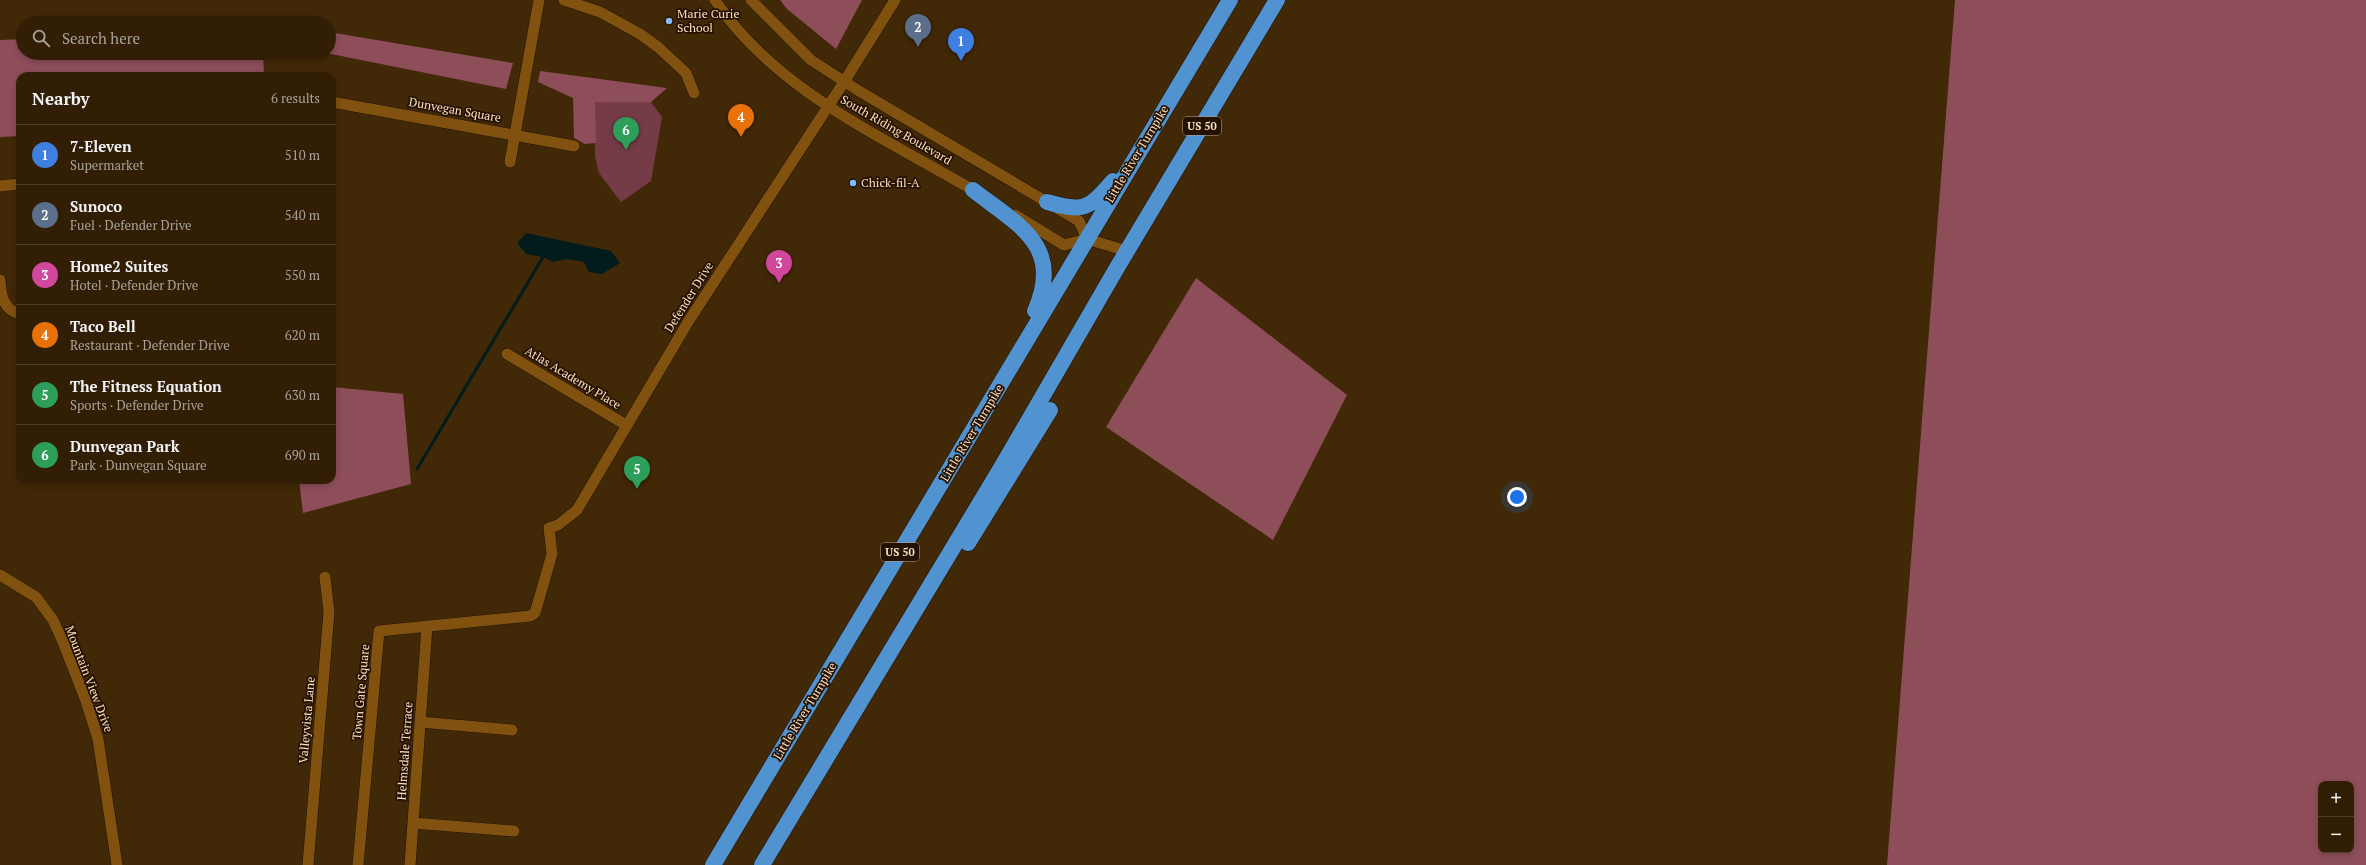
<!DOCTYPE html>
<meta charset="utf-8">
<style>
:root{--surface:#311e05;--page:#3d2b13;--text:#f1f3f6;--muted:#a8a29a;--line:#4c3c27;--accent:#8bbbb9}
body{margin:0;font-family:"PT Serif",serif;background:var(--page);color:var(--text)}
.controls{position:absolute;right:12px;bottom:12px;display:grid;overflow:hidden;border-radius:8px;box-shadow:0 2px 6px #0003}
.controls button{width:36px;height:36px;display:grid;place-items:center;padding:0;border:0;border-bottom:1px solid var(--line);background:var(--surface);color:var(--text);font:20px sans-serif}
.you{position:absolute;left:1517px;top:497px;width:14px;height:14px;margin:-10px;border:3px solid #fff;border-radius:50%;background:#1a73e8;box-shadow:0 0 0 6px #1a73e833}
.badge{display:grid;place-items:center;width:26px;height:26px;border-radius:50%;background:var(--accent);color:#fff;font-size:13px;font-weight:700}
.pin{position:absolute;translate:-50% -33px;filter:drop-shadow(0 1px 2px #0008)}
.pin::after{content:'';position:absolute;top:21px;width:14px;height:12px;background:inherit;clip-path:polygon(0 0,100% 0,50% 100%)}
.list{margin:0;padding:0;list-style:none}
h2{display:flex;justify-content:space-between;align-items:center;height:52px;margin:0;padding:0 16px;font-size:17px}
h2 small{font-size:13px;font-weight:400;color:var(--muted)}
.list li{display:grid;grid-template-columns:26px 1fr auto;gap:12px;align-items:center;box-sizing:border-box;height:60px;padding:0 16px;border-top:1px solid var(--line)}
.list b{display:block;font-size:15px;white-space:nowrap}
.list p{margin:0;font-size:13px;white-space:nowrap;color:var(--muted)}
.list em{font-size:13px;font-style:normal;color:var(--muted)}
.icon{flex:none;width:22px;height:22px;fill:none;stroke:currentColor;stroke-width:2;stroke-linecap:round;stroke-linejoin:round}
.map{position:relative;flex:none;width:2366px;height:865px;overflow:hidden}
.search{position:absolute;background:var(--surface);box-shadow:0 2px 6px #0003;left:16px;top:16px;width:320px;height:44px;display:flex;align-items:center;gap:10px;box-sizing:border-box;padding:0 14px;border-radius:22px;color:var(--muted);font-size:15px}
.panel{position:absolute;background:var(--surface);box-shadow:0 2px 6px #0003;left:16px;top:72px;width:320px;height:412px;border-radius:12px}
.map>svg:first-child{display:block}
.green{fill:#753c47}
.forest{fill:#8d4e5a;fill-rule:evenodd}
.water{fill:#011c1a}
.lines{fill:none;stroke-linecap:round;stroke-linejoin:round}
.stream{stroke:#011c1a;stroke-width:3}
.minor-casing{stroke:#221302;stroke-width:12}
.highway-casing{stroke:#221302;stroke-width:17}
.minor{stroke:#81520f;stroke-width:11}
.highway{stroke:#5192d1;stroke-width:16}
.poi-dot{fill:#80bdfa;stroke:#241100;stroke-width:1.5}
.labels{text-anchor:middle;stroke-width:3.5;stroke-linejoin:round;paint-order:stroke}
.shield{fill:#241100;stroke:#baa288;stroke-width:1}
.shield-label{font-size:11px;font-weight:bold;fill:#fbe0c2}
.poi-label{font-size:12px;fill:#fbe0c2;stroke:#241100;text-anchor:start}
.street-label{font-size:12px;fill:#fbe0c2;stroke:#241100}
</style>
<div class="map">
<svg width="2366" height="865" viewBox="0 0 2366 865">
<rect width="100%" height="100%" fill="#412807"/>
<path class="green" d="M595,102H651L662,117L651,181L621,202L599,173L595,157Z"/>
<path class="forest" d="M780,0H862L836,49L787,9Z
M1955,0H2366V865H1887ZM2321,784H2351V850H2321Z
M329,32L513,63L506,89L326,53H329Z
M23,39V53H263L264,76H20V136L0,137V40Z
M540,71L667,88L651,102H595L596,143L585,144L574,138L573,98L538,82Z
M1196,278L1347,395L1273,540L1106,427Z
M332,387L403,394L411,484L303,513L299,480H332Z"/>
<path class="water" d="M526,233L611,251L620,263L602,274L589,272L584,262L567,259L553,262L543,257L526,254L517,243Z"/>
<g class="lines">
<path class="stream" d="M417,469L543,257"/>
<g class="minor-casing">
<path id="minor" d="M564,0L600,12L640,34L658,47L686,73L694,93
M715,0C775,91 887,139 978,193
M751,0L811,60L859,91L1079,221L1087,239
M332,102L574,146
M510,162L539,0
M0,186L20,184
M1015,215L1064,245L1087,239L1127,251
M0,280C1,295 3,310 20,314
M507,354L626,425
M0,575L36,597L53,620L63,642L86,701L98,739L117,865
M420,722L512,730
M413,823L514,831
M308,865L329,612L325,577
M358,865L379,631L530,616L535,613L552,554L549,528L558,525L577,510L688,322L844,82L895,0
M410,865L427,626"/>
</g>
<g class="highway-casing">
<path id="highway" d="M973,190C1018,225 1064,246 1035,311
M1047,202C1084,212 1088,210 1113,181
M968,543L1050,410
M713,865L1230,0
M762,865L1001,468L1118,266L1277,0"/>
</g>
<use href="#minor" class="minor"/>
<use href="#highway" class="highway"/>
</g>
<g class="poi-dot">
<circle cx="669" cy="21" r="4"/>
<circle cx="853" cy="183" r="4"/>
</g>
<g class="labels">
<g class="shield">
<rect x="1183" y="117" width="38" height="18" rx="3"/>
<rect x="881" y="543" width="38" height="18" rx="3"/>
</g>
<g class="shield-label">
<text x="1202" y="130">US 50</text>
<text x="900" y="556">US 50</text>
</g>
<g class="poi-label">
<text x="677" y="18">Marie Curie<tspan x="677" dy="14">School</tspan></text>
<text x="861" y="187">Chick-fil-A</text>
</g>
<g class="street-label">
<text transform="translate(455 110) rotate(10)" y="4">Dunvegan Square</text>
<text transform="translate(896 130) rotate(30)" y="4">South Riding Boulevard</text>
<text transform="translate(1137 154) rotate(-59)" y="4">Little River Turnpike</text>
<text transform="translate(689 297) rotate(-58)" y="4">Defender Drive</text>
<text transform="translate(573 378) rotate(31)" y="4">Atlas Academy Place</text>
<text transform="translate(972 433) rotate(-59)" y="4">Little River Turnpike</text>
<text transform="translate(89 679) rotate(69)" y="4">Mountain View Drive</text>
<text transform="translate(361 692) rotate(-85)" y="4">Town Gate Square</text>
<text transform="translate(805 711) rotate(-59)" y="4">Little River Turnpike</text>
<text transform="translate(307 720) rotate(-85)" y="4">Valleyvista Lane</text>
<text transform="translate(405 751) rotate(-86)" y="4">Helmsdale Terrace</text>
</g>
</g>
</svg>
<div class="controls">
<button>+</button>
<button>−</button>
</div>
<div class="you"></div>
<div class="pin badge" style="left:961px;top:61px;background:#3f7fe0">1</div>
<div class="pin badge" style="left:918px;top:47px;background:#5c6f8a">2</div>
<div class="pin badge" style="left:779px;top:283px;background:#d1479c">3</div>
<div class="pin badge" style="left:741px;top:137px;background:#e8710a">4</div>
<div class="pin badge" style="left:637px;top:489px;background:#2e9e5b">5</div>
<div class="pin badge" style="left:626px;top:150px;background:#2e9e5b">6</div>
<div class="search"><svg class="icon" aria-label="search" viewBox="0 0 24 24"><circle cx="10" cy="10" r="6"/><path d="M15 15l6 6"/></svg>Search here</div>
<section class="panel">
<h2>Nearby<small>6 results</small></h2>
<ul class="list">
<li><span class="badge" style="background:#3f7fe0">1</span><div><b>7-Eleven</b><p>Supermarket</p></div><em>510 m</em></li>
<li><span class="badge" style="background:#5c6f8a">2</span><div><b>Sunoco</b><p>Fuel · Defender Drive</p></div><em>540 m</em></li>
<li><span class="badge" style="background:#d1479c">3</span><div><b>Home2 Suites</b><p>Hotel · Defender Drive</p></div><em>550 m</em></li>
<li><span class="badge" style="background:#e8710a">4</span><div><b>Taco Bell</b><p>Restaurant · Defender Drive</p></div><em>620 m</em></li>
<li><span class="badge" style="background:#2e9e5b">5</span><div><b>The Fitness Equation</b><p>Sports · Defender Drive</p></div><em>630 m</em></li>
<li><span class="badge" style="background:#2e9e5b">6</span><div><b>Dunvegan Park</b><p>Park · Dunvegan Square</p></div><em>690 m</em></li>
</ul>
</section>
</div>
